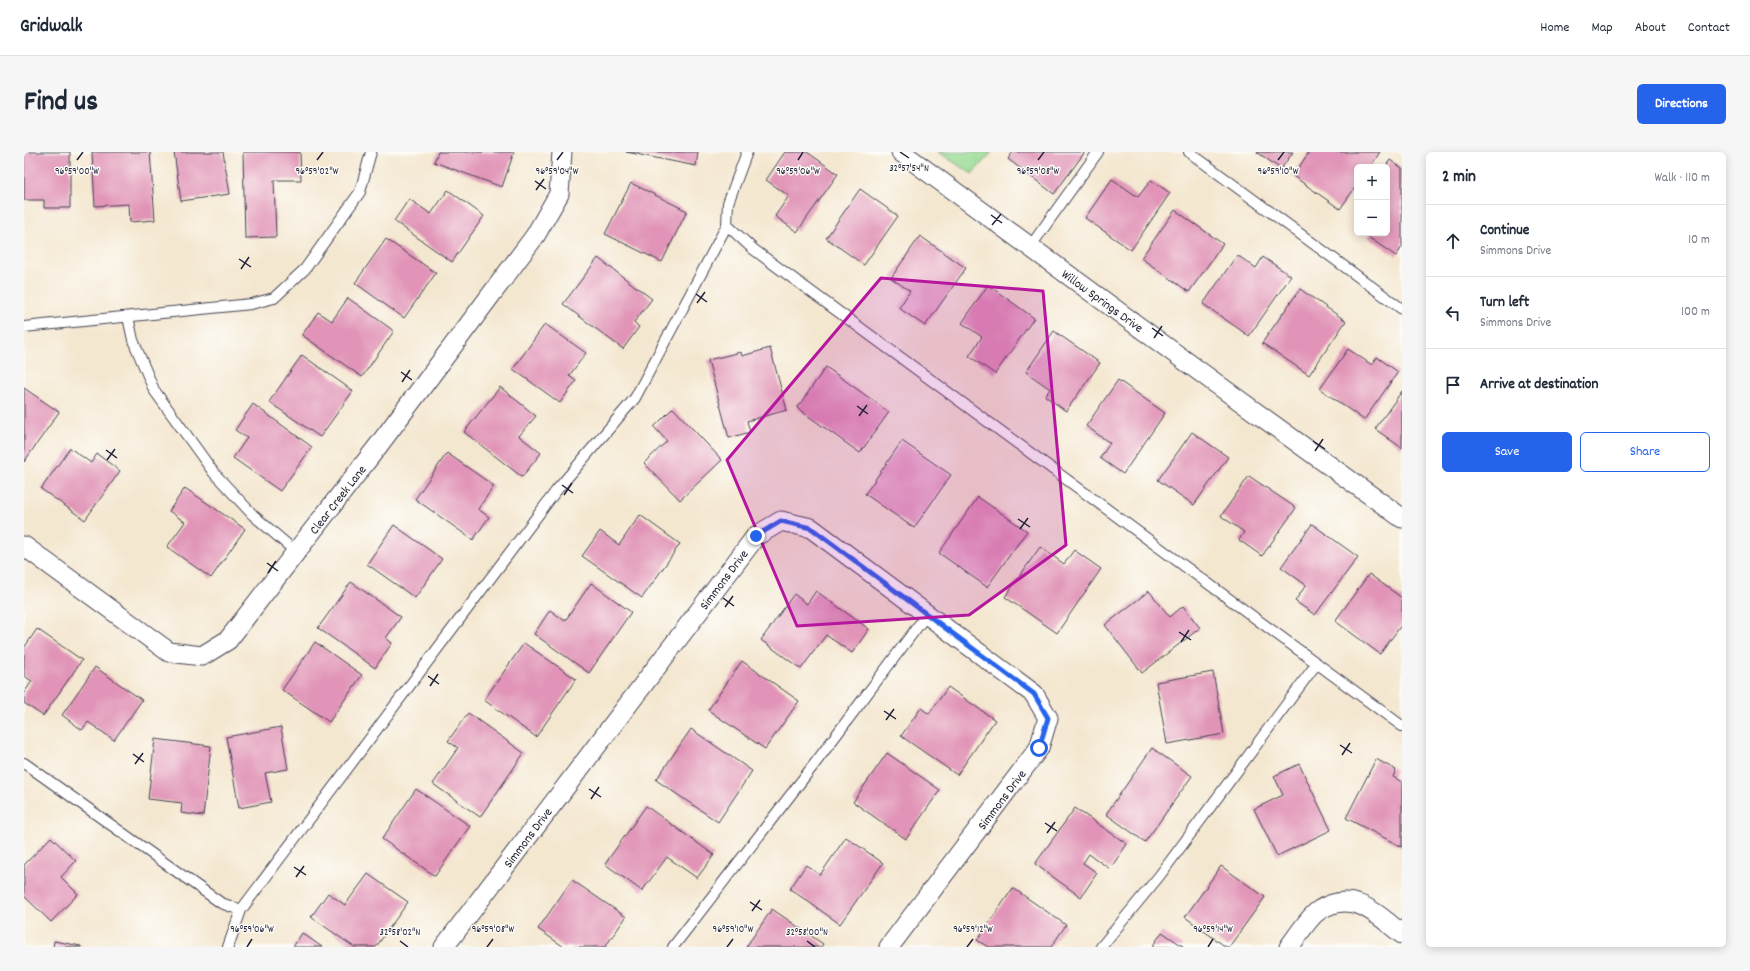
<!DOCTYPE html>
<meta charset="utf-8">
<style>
:root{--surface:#fff;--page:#f6f6f7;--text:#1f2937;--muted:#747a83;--line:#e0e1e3;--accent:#2563eb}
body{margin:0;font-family:Dekko,sans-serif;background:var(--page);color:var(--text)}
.controls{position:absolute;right:12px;top:12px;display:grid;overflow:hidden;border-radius:6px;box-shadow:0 2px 10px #0003}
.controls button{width:36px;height:36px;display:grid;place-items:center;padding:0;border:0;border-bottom:1px solid var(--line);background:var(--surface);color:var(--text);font:20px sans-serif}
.stop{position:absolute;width:12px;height:12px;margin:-9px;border:3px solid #2563eb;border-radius:50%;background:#fff}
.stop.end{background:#2563eb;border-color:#fff;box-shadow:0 1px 4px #0008}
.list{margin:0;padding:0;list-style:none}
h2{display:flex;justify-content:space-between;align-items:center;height:52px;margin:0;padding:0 16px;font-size:17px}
h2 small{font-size:13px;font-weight:400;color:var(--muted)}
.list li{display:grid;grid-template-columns:26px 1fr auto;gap:12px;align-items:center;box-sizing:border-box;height:72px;padding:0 16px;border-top:1px solid var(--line)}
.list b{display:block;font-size:15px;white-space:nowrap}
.list p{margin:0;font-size:13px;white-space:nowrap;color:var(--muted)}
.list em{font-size:13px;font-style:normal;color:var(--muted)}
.actions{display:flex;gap:8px;padding:12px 16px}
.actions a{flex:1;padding:9px 0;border:1px solid var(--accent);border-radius:6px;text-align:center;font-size:14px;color:var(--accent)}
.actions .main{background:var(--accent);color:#fff}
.icon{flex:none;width:22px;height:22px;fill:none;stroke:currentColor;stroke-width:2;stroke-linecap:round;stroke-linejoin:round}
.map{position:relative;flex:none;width:1378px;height:795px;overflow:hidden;border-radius:6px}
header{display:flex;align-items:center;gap:24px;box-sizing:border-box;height:56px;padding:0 20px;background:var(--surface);border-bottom:1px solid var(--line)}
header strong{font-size:19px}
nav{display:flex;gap:22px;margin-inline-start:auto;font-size:14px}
.intro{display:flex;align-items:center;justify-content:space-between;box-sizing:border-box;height:96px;padding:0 24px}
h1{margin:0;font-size:28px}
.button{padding:10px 18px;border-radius:6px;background:var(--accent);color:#fff;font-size:14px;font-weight:700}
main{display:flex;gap:24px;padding:0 24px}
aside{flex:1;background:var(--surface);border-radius:6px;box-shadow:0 2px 10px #0003}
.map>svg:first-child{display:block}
.green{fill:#98da92;stroke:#5d7e66}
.building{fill:#e194b7}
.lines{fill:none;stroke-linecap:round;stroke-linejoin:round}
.service-casing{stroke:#424051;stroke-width:12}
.minor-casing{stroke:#424051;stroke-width:21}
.service{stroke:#fff;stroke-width:10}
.minor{stroke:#fff;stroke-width:19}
.route{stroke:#2563eb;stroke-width:5}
.marked{fill:#b5179e;fill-opacity:0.2;stroke:#b5179e;stroke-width:3;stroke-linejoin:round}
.ticks{fill:none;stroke:#22223b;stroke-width:1.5}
.labels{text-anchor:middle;stroke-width:3;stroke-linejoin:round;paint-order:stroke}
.street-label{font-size:13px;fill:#22223b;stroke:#fdfcf7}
.ticks-label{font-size:10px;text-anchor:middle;fill:#22223b;stroke:#fdfcf7;stroke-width:3;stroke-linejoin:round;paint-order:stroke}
</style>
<header>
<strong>Gridwalk</strong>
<nav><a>Home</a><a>Map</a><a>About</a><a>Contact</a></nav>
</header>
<div class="intro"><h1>Find us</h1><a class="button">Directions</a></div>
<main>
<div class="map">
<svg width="1378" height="795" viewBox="0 0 1378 795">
<rect width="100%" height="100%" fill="#fdfcf7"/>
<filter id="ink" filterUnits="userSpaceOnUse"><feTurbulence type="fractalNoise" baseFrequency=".025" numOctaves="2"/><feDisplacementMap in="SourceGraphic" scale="8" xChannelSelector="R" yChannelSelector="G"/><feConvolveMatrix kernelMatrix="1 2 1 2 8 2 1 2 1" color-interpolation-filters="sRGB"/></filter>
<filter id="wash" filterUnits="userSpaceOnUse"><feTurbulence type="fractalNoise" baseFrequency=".012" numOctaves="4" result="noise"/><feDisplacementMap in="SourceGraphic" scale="16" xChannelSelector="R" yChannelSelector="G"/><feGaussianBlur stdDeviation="0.9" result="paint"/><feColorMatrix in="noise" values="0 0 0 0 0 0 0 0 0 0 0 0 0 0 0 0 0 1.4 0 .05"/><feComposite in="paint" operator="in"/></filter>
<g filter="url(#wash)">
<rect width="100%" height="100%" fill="#f4e7d0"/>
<path class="green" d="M914,0H968L948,22Z"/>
<g id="blocks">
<path class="building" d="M0,0H46V56H20V48H0Z
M68,0H126L131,68L106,70L105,52L71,54Z
M150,0H199L206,42L157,49Z
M219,0H276L277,28H250L252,85L221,86Z
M414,0H490L478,35L410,10Z
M602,0H674L672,14Z
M761,0H783L814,22L773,80L751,64L765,44L742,28Z
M989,0H1061L1030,42L984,7Z
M1233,0H1269L1257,17Z
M1285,0H1356L1346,15H1333V33L1316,57L1269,24Z
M1366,8L1378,16V95L1372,104L1344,85L1347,81H1363V15H1361Z
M1088,27L1114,45L1127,28L1146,41L1107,98L1061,66Z
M607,31L663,59L638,110L581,82Z
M836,37L874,64L840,113L802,86Z
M424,38L460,64L428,110L370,69L385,47L407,62Z
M1151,58L1199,92L1165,140L1117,106Z
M896,84L942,116L901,174L875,156L886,139L867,126Z
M362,87L412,121L380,166L331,131Z
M1213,103L1232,116L1239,105L1267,124L1225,184L1179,152Z
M574,106L628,147L610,170L615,175L599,197L539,152Z
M964,133L1010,166L971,222L945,204L958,185L938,171Z
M1276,137L1322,169L1285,223L1238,191Z
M324,146L370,179L338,225L278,183L294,160L308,169Z
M521,172L562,201L545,224L552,229L536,251L489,217Z
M1030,179L1076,211L1042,259L1021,244L1026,237L1002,220Z
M746,196L763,258L723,269L726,280L705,286L684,208L717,200L718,204Z
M1324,197L1348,213L1353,205L1374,220L1340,268L1296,237Z
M278,203L329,239L296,285L245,250Z
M802,215L865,260L836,301L773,256Z
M1094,228L1141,261L1099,322L1076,306L1086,291L1062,274Z
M476,235L512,264L495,284L517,301L498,325L440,280Z
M0,236L35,260L0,310Z
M1378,239V296L1351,277Z
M229,252L288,295L256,339L209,306L223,286L211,278Z
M649,256L698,308L656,348L620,311L643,289L630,275Z
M1168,280L1204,305L1170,353L1134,328Z
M878,289L927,323L890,376L841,342Z
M46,296L67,311L73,302L96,319L61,368L17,337Z
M423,301L470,334L454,357L465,365L449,388L391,347Z
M1225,324L1272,356L1238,404L1215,388L1220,380L1197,364Z
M161,336L221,377L187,426L143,395L161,370L145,359Z
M954,345L1003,379L963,435L915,401Z
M616,363L656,392L618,446L558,404L576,379L595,393Z
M1288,372L1334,405L1291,463L1271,449L1282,433L1257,415Z
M370,373L418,407L391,446L343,412Z
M1016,395L1040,412L1050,398L1077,417L1033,481L981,445Z
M1345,422L1378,446V472L1356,502L1311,469Z
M327,430L377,465L362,486L368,491L351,516L294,476Z
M567,431L607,460L565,521L510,482L526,458L541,469Z
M792,439L845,477L828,501L802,483L777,517L737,488L770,442L783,452Z
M1125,439L1146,465L1159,454L1176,476L1118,521L1081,473Z
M13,477L58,508L19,564L0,551V541L8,529L0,524V496Z
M291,490L338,523L305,570L258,538Z
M500,491L552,527L512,585L460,548Z
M718,509L775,549L741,597L684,558Z
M71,515L118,548L90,588L64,570L58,578L38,563Z
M1189,520L1200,582L1143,592L1132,530Z
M924,535L971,568L933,623L877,584L897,556L905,562Z
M444,561L500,601L456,665L409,632L434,596L424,589Z
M257,575L264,617L241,621L247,650L215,656L202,585Z
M667,577L728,619L694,670L632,628Z
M131,587L187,594L179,664L157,661L158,651L124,647Z
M1128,596L1168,624L1121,690L1082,662Z
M863,601L916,638L882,687L829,650Z
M1352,607L1372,618L1369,625L1378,630V695L1322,666Z
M1275,612L1307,678L1253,704L1230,657L1259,643L1250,624Z
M392,637L446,674L411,724L358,687Z
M622,654L690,703L673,726L643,705L618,739L581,712Z
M1051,656L1103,692L1086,717L1065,702L1059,711L1073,721L1057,745L1011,712Z
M27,685L52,709L37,725L54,742L27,770L0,744V713Z
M822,685L859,711L816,772L766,737L782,713L796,723Z
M1197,714L1241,745L1205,795H1202L1161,765Z
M344,722L384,750L352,795H330L287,765L304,741L321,753Z
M548,728L602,765L581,795H540L514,777Z
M989,736L1042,773L1027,795H964L953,788Z
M748,757L799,792L797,795H722Z
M1138,780L1160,795H1128Z
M278,781L298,795H269Z
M30,789L57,794V795H29Z"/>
</g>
</g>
<g filter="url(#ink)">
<use href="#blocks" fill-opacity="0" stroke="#424051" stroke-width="1"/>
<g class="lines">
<g class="service-casing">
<path id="service" d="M723,0L704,51L703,73L729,97L1378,574
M1165,0L1378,157
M1006,95L1074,0
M104,165L109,188L130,238L190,321L229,363L272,400
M0,175L227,152L250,146L281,117L336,40L347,0
M0,611L197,751L217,758
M204,795L217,758L532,339L611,246L703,73
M649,795L792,610L903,462
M1077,795L1136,723L1293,511"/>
</g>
<g class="minor-casing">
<path id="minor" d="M877,0L1194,233L1378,366
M0,394L145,500L178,504L204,488L354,294L511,84L535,42L538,0
M420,795L732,384L757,369L787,376L1010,542L1024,566L1015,596L865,795
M1265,795C1273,785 1284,766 1294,759C1329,736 1352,762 1378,782"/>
</g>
<use href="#service" class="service"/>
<use href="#minor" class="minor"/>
</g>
</g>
<g class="lines" filter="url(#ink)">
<path class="route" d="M732,384L757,369L787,376L1010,542L1024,566L1015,596"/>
</g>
<path class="marked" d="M857,126L1019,139L1042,393L945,463L773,474L703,308Z"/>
<path class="ticks" d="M876,0L885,6M53,8L59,0M293,8L299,0M533,8L539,0M774,8L779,0M1014,8L1020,0M1254,8L1260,0M511,29L522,37M512,38L520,27M967,63L978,71M968,73L977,62M215,107L227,115M217,117L225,105M672,142L683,150M673,151L681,140M1128,176L1139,184M1130,186L1138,174M377,220L388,228M378,230L386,218M833,254L844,262M835,264L843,253M1289,289L1301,297M82,298L93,306M1291,299L1299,287M83,308L91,297M538,333L549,341M540,343L548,331M994,367L1006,375M996,377L1004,366M243,411L254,419M244,421L252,409M699,446L710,454M701,455L709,444M1155,480L1167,488M1157,490L1165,478M404,524L415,532M406,534L414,522M860,559L872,567M862,568L870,557M1316,593L1328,601M109,602L120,610M1318,603L1326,591M111,612L119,601M565,637L577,645M567,647L575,635M1021,671L1033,679M1023,681L1031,670M270,715L282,723M272,725L280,714M726,750L738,758M728,759L736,748M376,789L384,795M783,789L791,795M223,795L228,787M463,795L469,787M703,795L709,787M943,795L949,787M1184,795L1189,787"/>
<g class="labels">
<g class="street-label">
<text transform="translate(1079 148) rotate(36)" y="5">Willow Springs Drive</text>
<text transform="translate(313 347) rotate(-52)" y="5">Clear Creek Lane</text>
<text transform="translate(699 427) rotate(-53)" y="5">Simmons Drive</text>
<text transform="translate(977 647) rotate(-53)" y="5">Simmons Drive</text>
<text transform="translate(503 685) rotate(-53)" y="5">Simmons Drive</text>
</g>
</g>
<g class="ticks-label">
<text x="885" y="19">32°57'54"N</text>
<text x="53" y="22">96°59'00"W</text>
<text x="293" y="22">96°59'02"W</text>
<text x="533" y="22">96°59'04"W</text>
<text x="774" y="22">96°59'06"W</text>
<text x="1014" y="22">96°59'08"W</text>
<text x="1254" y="22">96°59'10"W</text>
<text x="228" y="780">96°59'06"W</text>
<text x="469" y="780">96°59'08"W</text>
<text x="709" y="780">96°59'10"W</text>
<text x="949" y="780">96°59'12"W</text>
<text x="1189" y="780">96°59'14"W</text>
<text x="376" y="783">32°58'02"N</text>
<text x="783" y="783">32°58'00"N</text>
</g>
</svg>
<div class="controls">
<button>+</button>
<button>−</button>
</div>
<div class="stop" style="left:1015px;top:596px"></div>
<div class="stop end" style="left:732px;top:384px"></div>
</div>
<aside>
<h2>2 min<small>Walk · 110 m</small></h2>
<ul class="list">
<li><svg class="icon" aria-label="ahead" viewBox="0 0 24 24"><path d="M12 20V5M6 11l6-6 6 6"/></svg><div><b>Continue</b><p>Simmons Drive</p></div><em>10 m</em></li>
<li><svg class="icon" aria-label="left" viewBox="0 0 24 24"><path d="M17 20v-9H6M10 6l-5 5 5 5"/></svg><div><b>Turn left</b><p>Simmons Drive</p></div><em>100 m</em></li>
<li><svg class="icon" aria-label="arrive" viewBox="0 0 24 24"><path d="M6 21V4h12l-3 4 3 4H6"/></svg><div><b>Arrive at destination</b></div></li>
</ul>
<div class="actions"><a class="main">Save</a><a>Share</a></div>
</aside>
</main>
